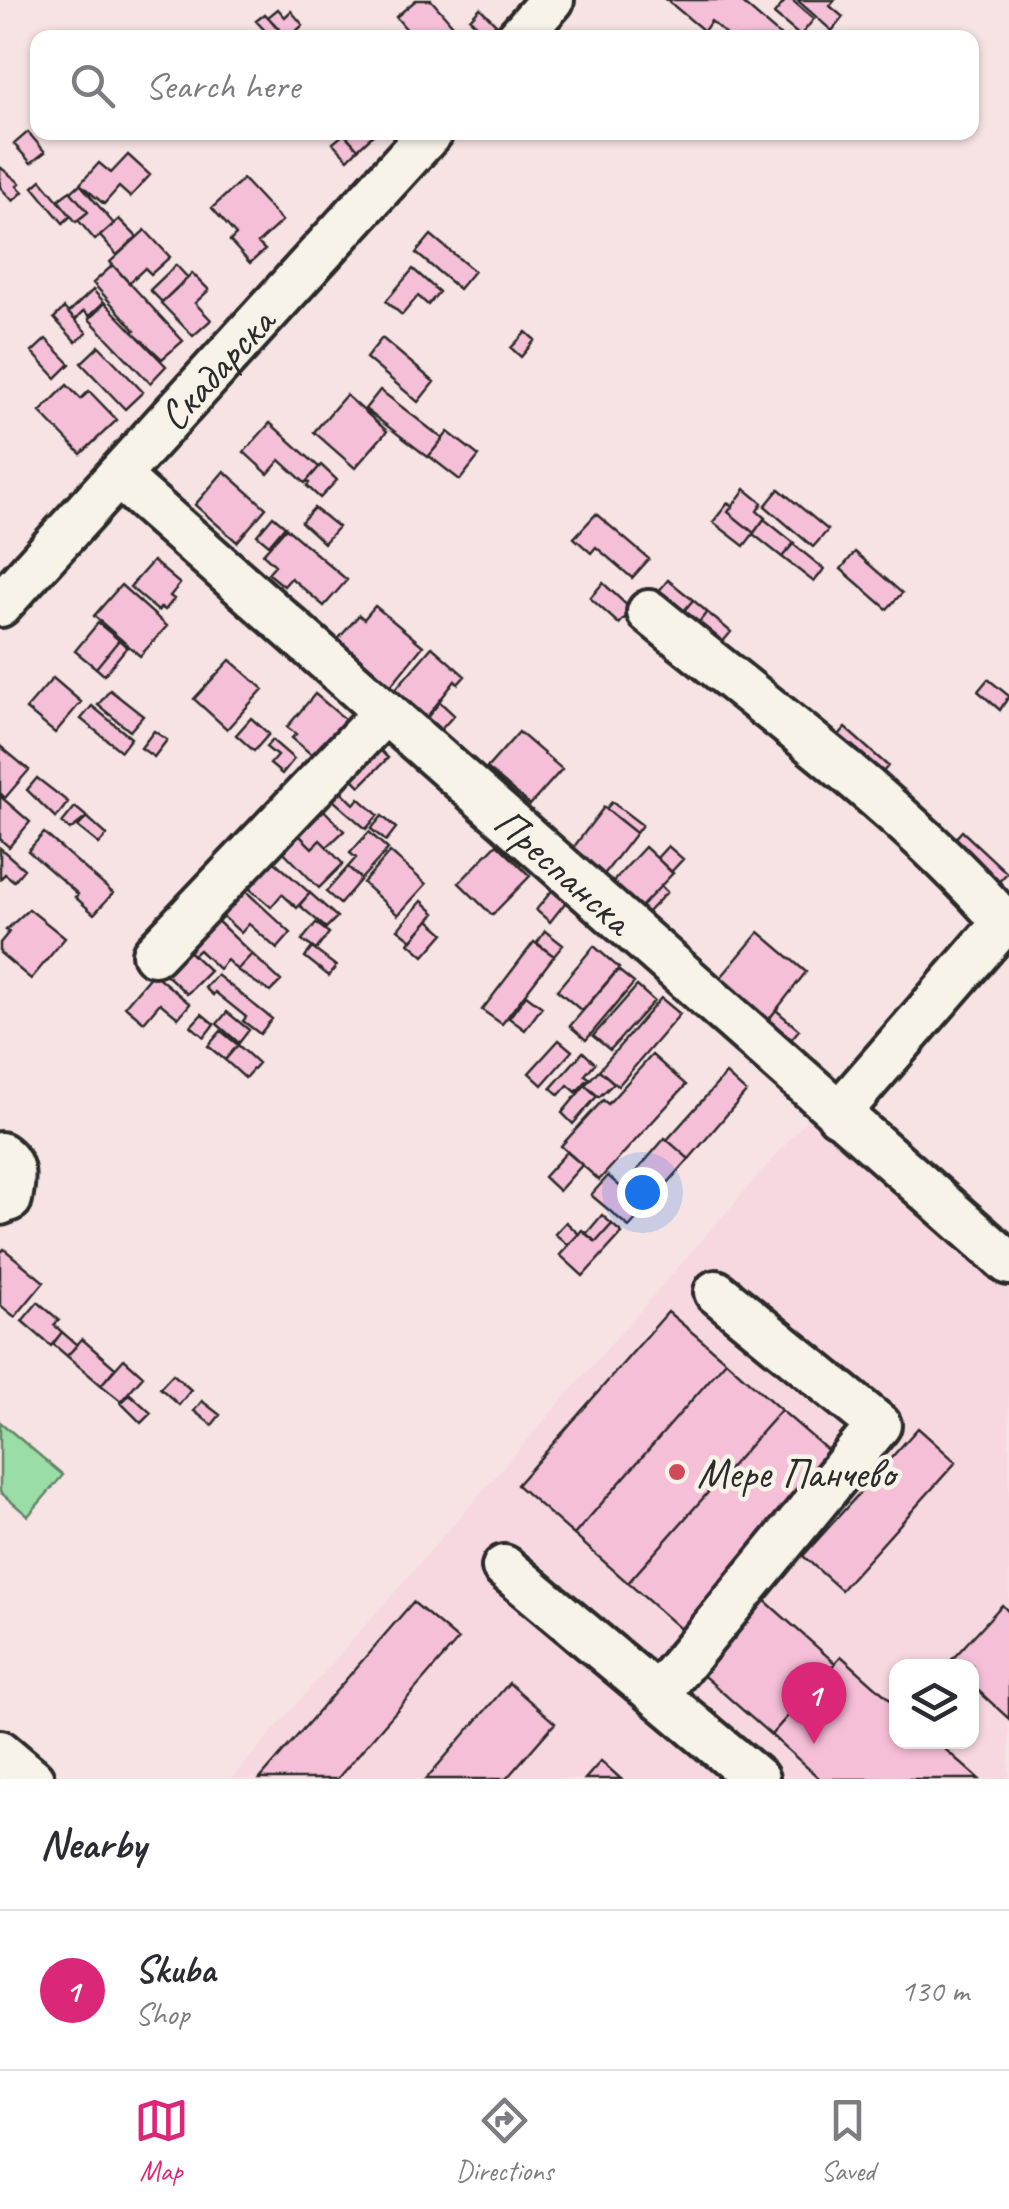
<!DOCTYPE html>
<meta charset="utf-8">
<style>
:root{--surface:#fff;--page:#f7f7f7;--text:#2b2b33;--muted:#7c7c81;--line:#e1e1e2;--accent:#db2777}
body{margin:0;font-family:Caveat,sans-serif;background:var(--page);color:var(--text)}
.controls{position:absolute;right:30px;bottom:30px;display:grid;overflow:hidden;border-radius:20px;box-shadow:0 2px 8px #0004}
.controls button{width:90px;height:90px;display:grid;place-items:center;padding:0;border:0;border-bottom:2px solid var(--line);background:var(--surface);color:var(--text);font:50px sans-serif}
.you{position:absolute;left:642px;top:1192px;width:35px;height:35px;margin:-25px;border:8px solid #fff;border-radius:50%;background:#1a73e8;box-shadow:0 0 0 15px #1a73e833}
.badge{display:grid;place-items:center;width:65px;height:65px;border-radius:50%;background:var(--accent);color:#fff;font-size:32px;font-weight:700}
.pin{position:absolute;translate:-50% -82px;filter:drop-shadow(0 2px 5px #0008)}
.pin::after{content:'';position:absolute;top:52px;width:35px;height:30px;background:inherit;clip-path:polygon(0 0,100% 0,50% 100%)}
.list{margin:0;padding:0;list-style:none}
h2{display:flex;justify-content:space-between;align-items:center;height:130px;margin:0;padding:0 40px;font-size:42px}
h2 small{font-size:32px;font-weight:400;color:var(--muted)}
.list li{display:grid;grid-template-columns:65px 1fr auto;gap:30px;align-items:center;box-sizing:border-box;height:160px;padding:0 40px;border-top:2px solid var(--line)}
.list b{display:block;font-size:38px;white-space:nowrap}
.list p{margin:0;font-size:32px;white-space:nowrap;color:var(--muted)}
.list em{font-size:32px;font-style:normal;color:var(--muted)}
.icon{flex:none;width:55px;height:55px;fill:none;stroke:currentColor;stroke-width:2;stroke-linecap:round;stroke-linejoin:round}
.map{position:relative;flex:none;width:1009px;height:1779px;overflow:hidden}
.search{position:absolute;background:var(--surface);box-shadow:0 2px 8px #0004;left:30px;right:30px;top:30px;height:110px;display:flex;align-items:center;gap:25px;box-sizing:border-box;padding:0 35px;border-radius:20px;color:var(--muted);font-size:38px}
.sheet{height:290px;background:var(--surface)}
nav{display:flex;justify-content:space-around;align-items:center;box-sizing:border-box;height:140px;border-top:2px solid var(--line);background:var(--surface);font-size:28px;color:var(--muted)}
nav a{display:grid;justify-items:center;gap:5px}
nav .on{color:var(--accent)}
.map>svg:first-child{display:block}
.built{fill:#f7d8e0;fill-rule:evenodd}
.green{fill:#9bdda7;stroke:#638469;stroke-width:2.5}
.building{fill:#f6bfd8;stroke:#2b2b2b;stroke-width:2.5}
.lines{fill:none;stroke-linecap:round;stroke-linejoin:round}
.minor-casing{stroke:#2b2b2b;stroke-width:50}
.minor{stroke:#f7f3e8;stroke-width:42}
.poi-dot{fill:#d1495b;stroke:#f7f3e8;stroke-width:4}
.labels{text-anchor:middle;stroke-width:9;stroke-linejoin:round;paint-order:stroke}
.street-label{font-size:42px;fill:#2b2b2b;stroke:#f7f3e8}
.poi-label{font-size:42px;fill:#2b2b2b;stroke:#f7f3e8;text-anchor:start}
</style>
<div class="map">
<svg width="1009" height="1779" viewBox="0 0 1009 1779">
<rect width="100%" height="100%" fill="#f7e3e3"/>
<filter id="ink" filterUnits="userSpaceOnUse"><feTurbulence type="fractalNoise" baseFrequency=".01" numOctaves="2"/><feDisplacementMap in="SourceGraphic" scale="20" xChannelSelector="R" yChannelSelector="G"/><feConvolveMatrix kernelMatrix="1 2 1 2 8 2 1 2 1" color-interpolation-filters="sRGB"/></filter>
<g filter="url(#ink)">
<path class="built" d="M819,1106L1009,1271V1779H231ZM896,1666H972V1742H896Z"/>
<path class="green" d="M0,1422L63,1475L28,1516L0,1492Z"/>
<path class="building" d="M416,0H431L459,32L452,38H414L396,17Z
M667,0H739L783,38H730L711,21L704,31Z
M786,0H792L814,19L800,36L774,14Z
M797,0H835L830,6L843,17L832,31Z
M480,8L496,24L486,34L470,19Z
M278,9L285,17L291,11L303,25L288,38L268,17Z
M265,14L268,17L286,38H266L269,35L256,21Z
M28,132L45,152L31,163L14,144Z
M343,132H373L374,134L358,149Z
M344,134L358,149L348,159L333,143Z
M128,155L150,175L130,197L119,187L104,204L80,184L99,163L111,173Z
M0,167L20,183L17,186L23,192L13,201L0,187Z
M243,179L282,221L258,243L265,250L250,263L230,241L236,235L212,208Z
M41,180L71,216L63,223L33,187Z
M80,184L114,224L95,240L78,220L88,212L71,192Z
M70,191L88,212L76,222L58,200Z
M119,219L137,237L117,255L100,236Z
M145,230L170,257L151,274L145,268L129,283L110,262Z
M431,235L474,271L459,289L416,253Z
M113,265L183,341L162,359L133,332L135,330L93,283Z
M176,265L188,278L162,302L150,290Z
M413,269L439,292L428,305L418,296L402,315L386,301Z
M192,273L209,290L195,303L211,320L193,336L161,303Z
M93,290L104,302L89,316L84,311L75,320L68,313Z
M105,303L166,366L150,383L89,319Z
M64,308L87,333L76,342L54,318Z
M526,332L535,340L521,357L511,348Z
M382,338L434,382L418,402L366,358Z
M46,339L70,364L56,378L32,352Z
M99,346L143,392L125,409L81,363Z
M67,385L81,399L89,391L117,420L81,454L40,412Z
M380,390L443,439L428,457L365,409Z
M346,395L387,431L355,468L314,432Z
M270,423L319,467L305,483L280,460L268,474L244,452Z
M448,432L479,456L460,480L429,456Z
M321,465L337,480L320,498L307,486L309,483L307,481Z
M224,471L266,508L237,542L195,505Z
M745,489L762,503L757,511L765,518L754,533L728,512Z
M779,489L828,530L813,547L765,506Z
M728,503L732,507L728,512L754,533L744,546L713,522Z
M314,508L338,527L324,543L301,522Z
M596,514L649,559L632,578L596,547L591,553L574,538Z
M273,516L285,526L269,545L257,535Z
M764,519L794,543L782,557L753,534Z
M286,528L347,580L324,606L291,578L284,586L268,573L275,565L263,554Z
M793,544L824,569L814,582L782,557Z
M855,552L902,593L887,609L841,569Z
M153,561L180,584L170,596L174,599L165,610L161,607L158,611L130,587Z
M668,580L693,600L678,618L653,598Z
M603,583L632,610L619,624L590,598Z
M121,585L167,626L140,656L94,616Z
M693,600L707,612L691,632L673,624Z
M375,606L423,646L388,689L334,644L359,615L364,619Z
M707,612L731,632L720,645L696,626Z
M98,623L119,640L96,668L75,651Z
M119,640L127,647L104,675L96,668Z
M432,647L465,676L458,684L455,681L419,727L386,700Z
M230,660L263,689L227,729L194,699Z
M53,678L81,702L55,733L26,709Z
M988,679L1009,696L1000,710L978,691Z
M110,690L143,716L130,731L98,705Z
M315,694L353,726L326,759L316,751L312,755L292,738L296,734L287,727Z
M440,702L454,715L429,743L416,731Z
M92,706L131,738L121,751L81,719Z
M251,718L269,734L254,751L236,735Z
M845,728L888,766L873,784L829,747Z
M154,731L167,740L154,757L141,748Z
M519,732L562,769L530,805L487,768Z
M272,740L294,759L282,774L270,764L277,756L266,747Z
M374,744L388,758L360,786L346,772Z
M0,746L29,770L5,798L0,793Z
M37,778L68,802L56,818L27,790Z
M335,785L354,804L359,798L378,815L366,829L326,794Z
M0,796L30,822L9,847L0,839Z
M612,802L642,825L636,833L606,809Z
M317,803L344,831L327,847L320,840L312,848L292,828Z
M75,807L87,817L70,830L62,823Z
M604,807L636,833L602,877L570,852Z
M382,816L396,828L386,841L371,829Z
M87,817L107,835L99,844L78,827Z
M962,831L1007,873L992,889L947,848Z
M369,832L388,849L361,879L348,867L356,858L350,853Z
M44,833L113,893L94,914L75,897L78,894L28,851Z
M298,834L312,848L320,840L343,864L319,888L282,850Z
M497,844L530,876L492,915L459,883Z
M668,846L683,859L671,872L657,858Z
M645,847L673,873L637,911L609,886Z
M0,848L24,869L14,881L5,874L0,879Z
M390,852L426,884L398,915L363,883Z
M267,855L310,893L297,908L282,894L271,907L243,883Z
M348,867L361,879L340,904L326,892Z
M238,884L291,933L277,949L249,924L241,933L215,909Z
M661,886L667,892L643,917L637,911Z
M555,887L569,898L550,922L536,910Z
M310,893L337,917L326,928L299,905Z
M422,901L435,913L412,940L398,929Z
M29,909L65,938L31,979L0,953V943L9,932L6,930Z
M209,913L252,954L237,970L227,960L219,969L199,950L193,955L180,943Z
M429,920L444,933L424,956L409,943Z
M316,923L329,933L316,950L302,940Z
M545,931L563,945L554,956L537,943Z
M759,932L806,972L766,1023L717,982Z
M534,942L554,956L502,1024L482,1010Z
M180,943L210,971L187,994L158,967Z
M594,946L619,968L582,1011L557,990Z
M312,948L336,966L329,976L305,957Z
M252,954L281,981L270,992L237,970Z
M618,970L634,983L586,1040L570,1026Z
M153,973L190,1004L178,1018L160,1003L144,1022L125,1006Z
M217,975L272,1019L260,1034L243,1021L246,1017L215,992L213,995L205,988Z
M637,986L654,1001L610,1050L593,1036Z
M526,995L542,1007L525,1030L509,1018Z
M661,998L680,1014L618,1086L599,1070Z
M776,1010L799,1030L788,1043L765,1024Z
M227,1012L249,1030L239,1043L217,1024Z
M202,1014L214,1024L204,1037L191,1026Z
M221,1031L238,1045L225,1060L208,1046Z
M559,1040L572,1051L542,1085L529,1073Z
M238,1045L258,1063L245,1078L225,1060Z
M583,1052L595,1063L585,1075L589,1078L576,1092L568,1085L559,1095L551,1088Z
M652,1055L686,1085L599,1180L561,1146L603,1100L608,1104Z
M599,1070L614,1083L599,1097L585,1085Z
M726,1074L746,1092L689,1159L667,1140Z
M585,1085L597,1096L573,1124L562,1113Z
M665,1138L689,1159L629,1227L591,1195L608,1176L622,1188Z
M567,1152L582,1165L559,1191L544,1177Z
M602,1215L612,1224L596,1242L586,1234Z
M566,1222L579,1234L568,1245L555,1234Z
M612,1224L622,1233L583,1276L560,1255L582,1230L596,1242Z
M4,1249L44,1282L15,1317L0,1305V1253Z
M38,1302L59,1320L54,1325L62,1332L51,1346L22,1321Z
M668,1312L726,1361L574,1535L517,1485Z
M62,1332L77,1345L67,1356L53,1344Z
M82,1339L115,1368L101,1385L67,1356Z
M124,1359L143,1376L121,1401L101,1385Z
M726,1361L781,1410L628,1583L574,1535Z
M173,1374L191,1390L179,1405L160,1388Z
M130,1394L151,1413L141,1423L121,1403Z
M202,1401L220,1415L212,1425L194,1411Z
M781,1410L839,1460L686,1634L628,1583Z
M918,1428L956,1462L841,1590L803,1556Z
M762,1598L835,1663L771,1735L697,1670Z
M413,1602L458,1640L337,1779H260Z
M1002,1605L1009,1612V1719L972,1685V1666L948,1664Z
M841,1656L896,1705V1742H937L979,1779H820L771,1735Z
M509,1683L555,1723L506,1779H426Z
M601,1761L621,1779H585Z"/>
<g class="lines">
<g class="minor-casing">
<g id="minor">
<path d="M518,38L552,0"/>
<path id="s1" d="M118,476L1009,1263"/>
<path id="s2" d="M0,605L431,132"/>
<path d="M649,612C767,709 905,808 1004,922"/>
<path d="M154,954L385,712"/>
<path d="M838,1114L1009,917"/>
<path d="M0,1154C17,1165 13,1181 10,1199L0,1203"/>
<path d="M504,1567L657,1695L879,1425L716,1292"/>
<path d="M657,1695L757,1779"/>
<path d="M0,1752L32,1779"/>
</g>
</g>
<use href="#minor" class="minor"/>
</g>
</g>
<circle class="poi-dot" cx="677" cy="1472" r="10"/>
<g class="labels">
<g class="street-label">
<text dy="15" stroke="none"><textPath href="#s2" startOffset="320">Скадарска</textPath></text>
<text dy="15" stroke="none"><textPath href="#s1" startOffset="595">Преспанска</textPath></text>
</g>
<g class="poi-label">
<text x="697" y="1487">Мере Панчево</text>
</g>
</g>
</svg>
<div class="controls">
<button><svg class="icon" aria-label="layers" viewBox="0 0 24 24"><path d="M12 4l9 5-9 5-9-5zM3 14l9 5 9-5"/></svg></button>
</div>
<div class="you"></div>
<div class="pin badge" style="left:814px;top:1744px">1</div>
<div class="search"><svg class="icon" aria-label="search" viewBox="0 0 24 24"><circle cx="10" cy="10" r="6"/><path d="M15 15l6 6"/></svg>Search here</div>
</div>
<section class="sheet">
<h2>Nearby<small></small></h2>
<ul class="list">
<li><span class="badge">1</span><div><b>Skuba</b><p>Shop</p></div><em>130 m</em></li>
</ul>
</section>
<nav>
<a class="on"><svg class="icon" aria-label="map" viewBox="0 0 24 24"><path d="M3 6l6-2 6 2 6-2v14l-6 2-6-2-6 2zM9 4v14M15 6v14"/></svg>Map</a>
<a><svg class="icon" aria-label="directions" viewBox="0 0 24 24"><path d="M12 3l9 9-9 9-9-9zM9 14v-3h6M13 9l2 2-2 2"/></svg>Directions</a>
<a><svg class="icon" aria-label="saved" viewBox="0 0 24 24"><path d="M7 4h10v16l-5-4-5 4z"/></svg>Saved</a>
</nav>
